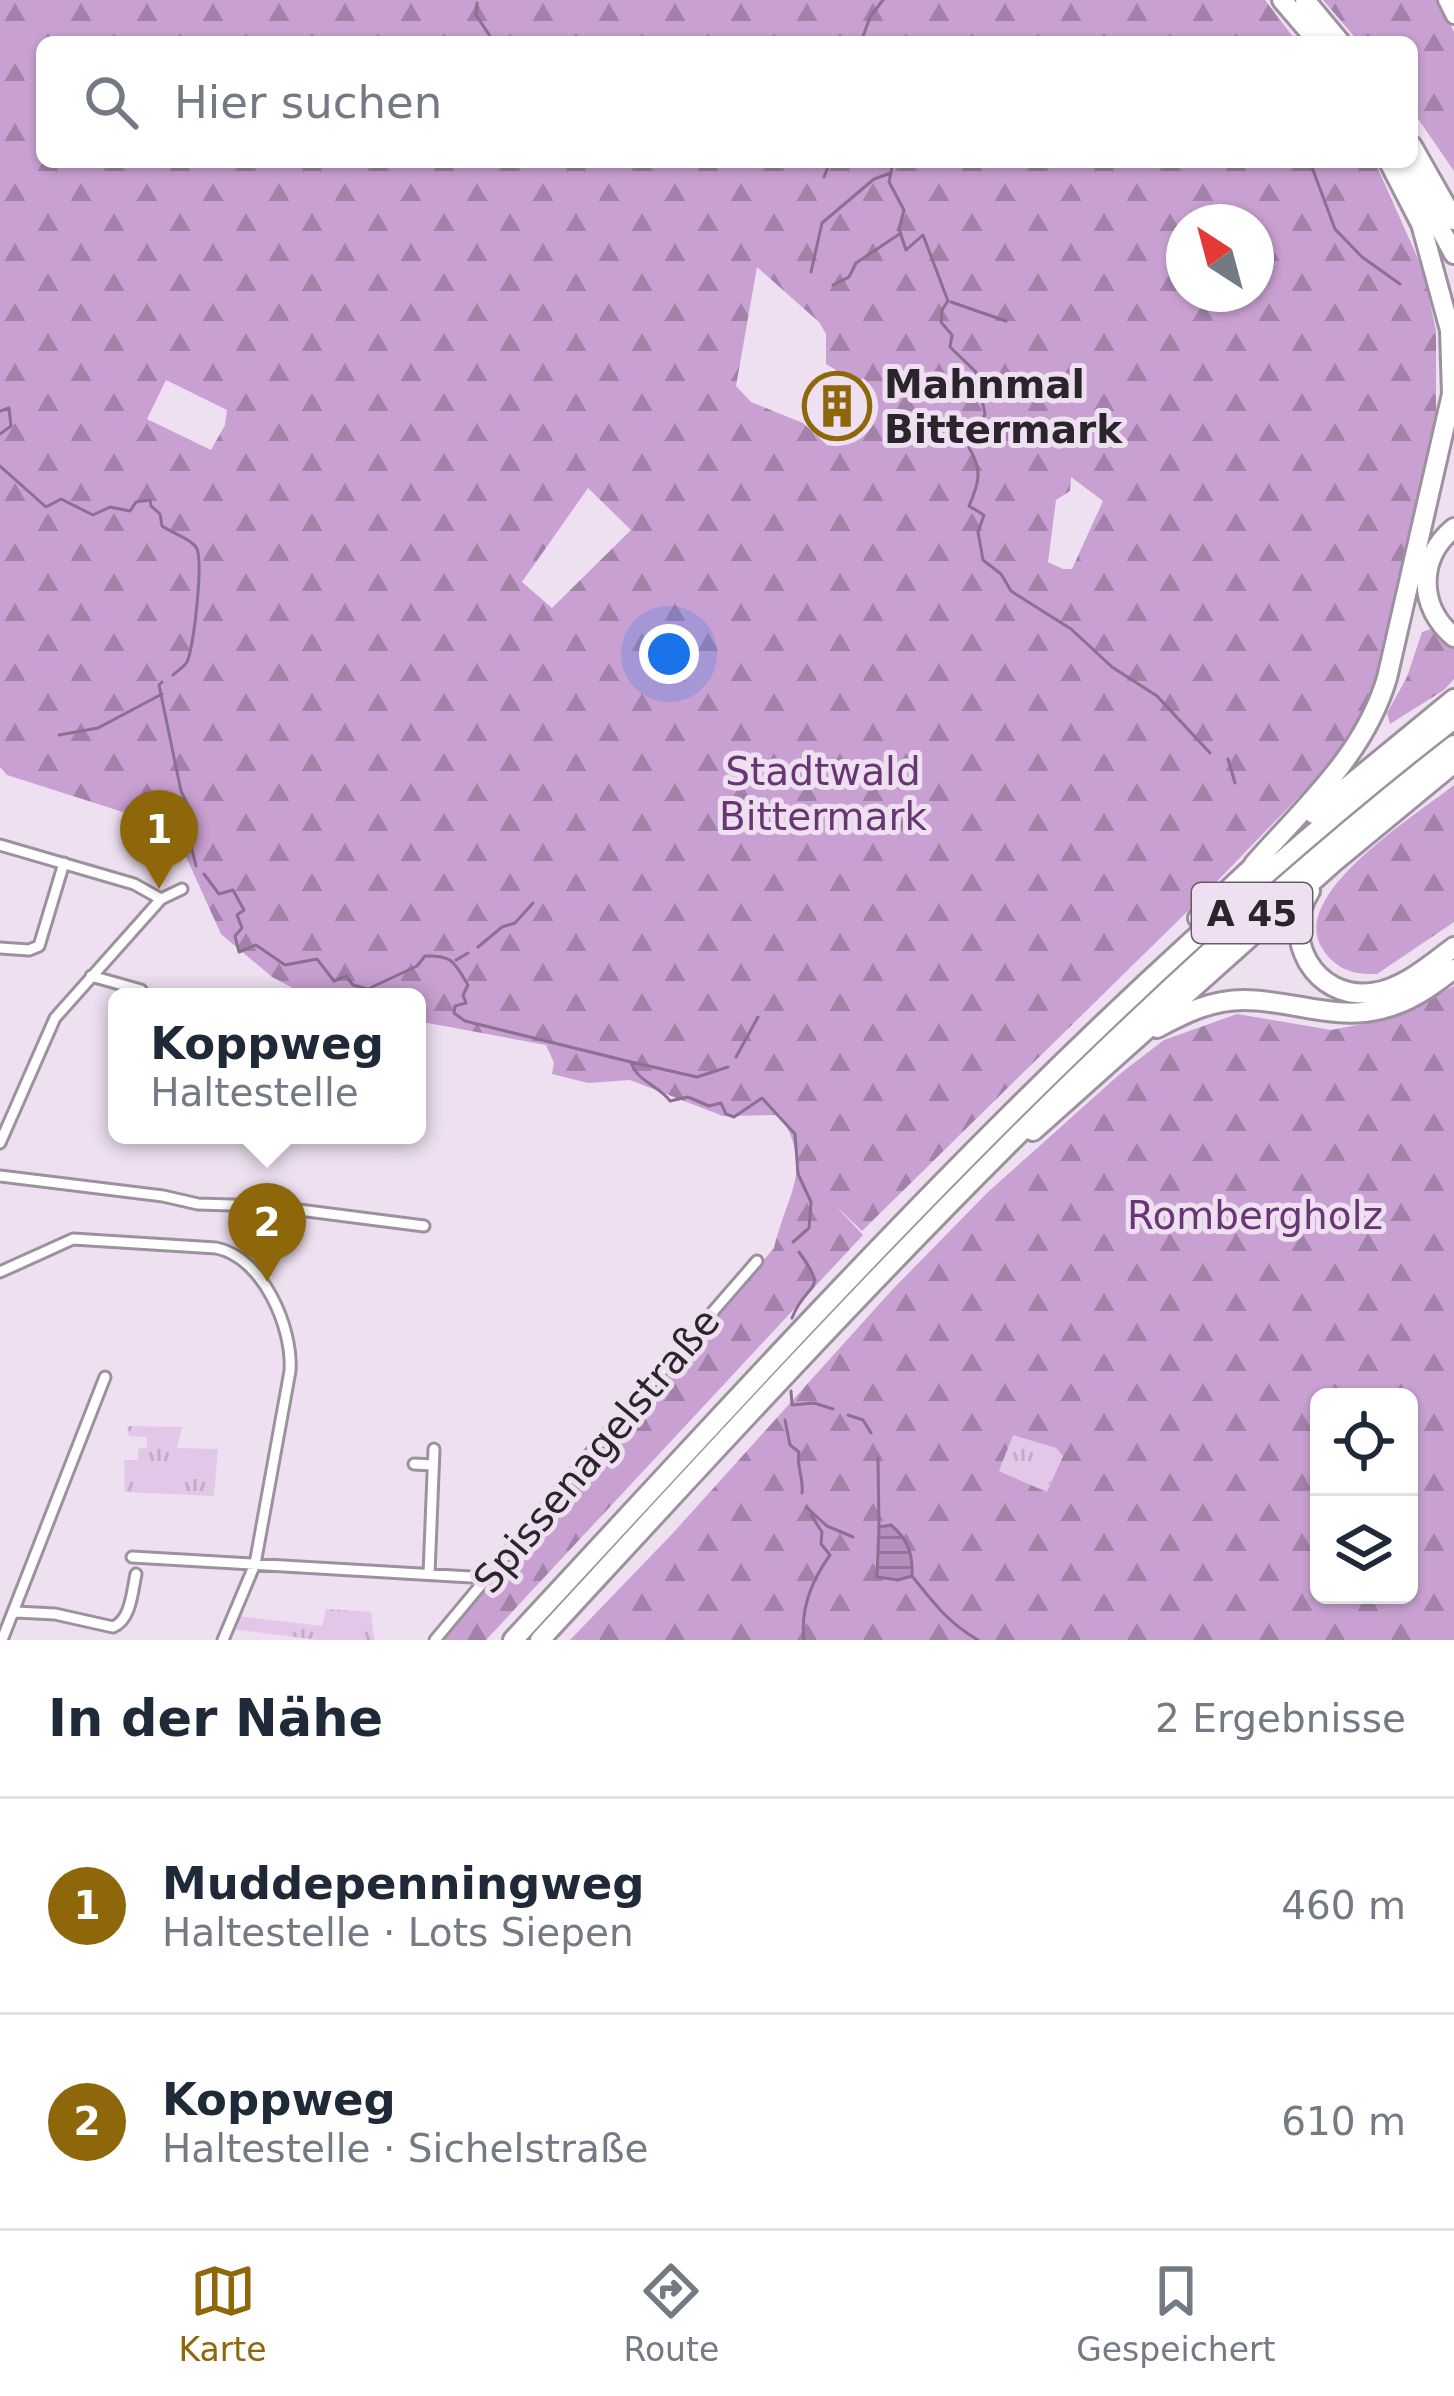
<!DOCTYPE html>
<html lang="de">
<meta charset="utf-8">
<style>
:root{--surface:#fff;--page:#f6f6f7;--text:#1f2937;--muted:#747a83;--line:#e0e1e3;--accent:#8e670b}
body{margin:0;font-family:"DejaVu Sans",sans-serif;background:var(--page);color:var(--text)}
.controls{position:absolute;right:36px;bottom:36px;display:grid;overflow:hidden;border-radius:18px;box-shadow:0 3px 9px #0004}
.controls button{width:108px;height:108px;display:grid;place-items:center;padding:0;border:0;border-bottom:3px solid var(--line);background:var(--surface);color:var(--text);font:60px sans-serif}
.compass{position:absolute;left:1166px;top:204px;width:108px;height:108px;border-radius:50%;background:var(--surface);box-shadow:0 3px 9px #0004;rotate:324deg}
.you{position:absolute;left:669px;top:654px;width:42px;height:42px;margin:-30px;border:9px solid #fff;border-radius:50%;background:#1a73e8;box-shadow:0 0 0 18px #1a73e833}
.badge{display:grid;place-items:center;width:78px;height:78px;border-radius:50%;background:var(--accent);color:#fff;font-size:39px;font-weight:700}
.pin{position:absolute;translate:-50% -99px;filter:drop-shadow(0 3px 6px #0008)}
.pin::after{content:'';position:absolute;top:63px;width:42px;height:36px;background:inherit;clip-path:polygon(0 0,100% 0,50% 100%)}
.popup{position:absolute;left:108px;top:988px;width:318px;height:156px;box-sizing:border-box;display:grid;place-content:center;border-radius:18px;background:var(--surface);filter:drop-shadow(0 3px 9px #0005);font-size:39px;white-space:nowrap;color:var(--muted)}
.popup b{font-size:45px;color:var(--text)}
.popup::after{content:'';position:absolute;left:50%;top:100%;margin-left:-24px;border:24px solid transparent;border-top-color:var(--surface)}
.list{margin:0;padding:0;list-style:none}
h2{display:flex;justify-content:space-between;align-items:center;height:156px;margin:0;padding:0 48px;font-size:51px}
h2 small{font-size:39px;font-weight:400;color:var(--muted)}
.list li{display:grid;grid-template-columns:78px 1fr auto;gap:36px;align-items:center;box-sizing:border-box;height:216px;padding:0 48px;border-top:3px solid var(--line)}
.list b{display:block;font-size:45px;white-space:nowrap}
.list p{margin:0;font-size:39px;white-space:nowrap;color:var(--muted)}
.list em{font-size:39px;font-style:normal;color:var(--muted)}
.icon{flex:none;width:66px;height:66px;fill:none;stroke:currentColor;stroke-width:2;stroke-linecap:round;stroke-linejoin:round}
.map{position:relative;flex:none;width:1454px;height:1640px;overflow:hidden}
.search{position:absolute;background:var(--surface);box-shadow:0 3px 9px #0004;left:36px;right:36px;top:36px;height:132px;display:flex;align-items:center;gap:30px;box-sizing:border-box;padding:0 42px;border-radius:18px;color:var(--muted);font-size:45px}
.sheet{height:588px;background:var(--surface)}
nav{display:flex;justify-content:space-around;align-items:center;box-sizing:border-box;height:168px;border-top:3px solid var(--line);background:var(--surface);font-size:33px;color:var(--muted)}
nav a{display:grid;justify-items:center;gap:6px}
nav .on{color:var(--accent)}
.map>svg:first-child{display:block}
.grass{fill:url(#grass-tufts)}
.forest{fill:url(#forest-firs);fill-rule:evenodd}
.water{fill:url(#water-rules);stroke:#8c6f93;stroke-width:3}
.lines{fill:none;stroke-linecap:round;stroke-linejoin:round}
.stream{stroke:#8c6f93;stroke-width:3}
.street-casing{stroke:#9d909f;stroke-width:15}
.secondary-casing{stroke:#9d909f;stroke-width:20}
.highway-casing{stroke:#9d909f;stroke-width:24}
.street{stroke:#fff;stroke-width:9}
.secondary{stroke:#fff;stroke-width:14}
.highway{stroke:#fff;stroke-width:18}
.labels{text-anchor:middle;stroke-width:10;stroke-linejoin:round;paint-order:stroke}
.shield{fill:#eee0f1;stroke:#655d66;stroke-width:3}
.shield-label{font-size:36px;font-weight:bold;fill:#2a252b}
.poi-label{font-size:39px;font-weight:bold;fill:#2a252b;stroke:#eee0f1;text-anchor:start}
.park-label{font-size:39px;fill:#683773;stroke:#eee0f1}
.street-label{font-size:39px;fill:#2a252b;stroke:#eee0f1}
</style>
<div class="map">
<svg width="1454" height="1640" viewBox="0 0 1454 1640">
<defs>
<pattern id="grass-tufts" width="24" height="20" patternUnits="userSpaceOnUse" patternTransform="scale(3)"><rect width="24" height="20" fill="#e3c7e9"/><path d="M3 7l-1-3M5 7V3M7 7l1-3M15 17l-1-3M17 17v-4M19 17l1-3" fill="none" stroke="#c3abc8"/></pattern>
<pattern id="forest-firs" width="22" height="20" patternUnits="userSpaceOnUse" patternTransform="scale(3)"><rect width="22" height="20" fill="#c8a0d1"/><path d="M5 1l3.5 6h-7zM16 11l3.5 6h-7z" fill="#a382aa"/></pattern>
<pattern id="water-rules" width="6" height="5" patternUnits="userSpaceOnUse" patternTransform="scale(3)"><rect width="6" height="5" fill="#b68fbf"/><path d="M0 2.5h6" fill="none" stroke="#94759b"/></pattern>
</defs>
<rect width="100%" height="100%" fill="#eee0f1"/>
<path class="grass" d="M127,1426L182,1427L177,1448L218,1449L214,1496L125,1492L124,1460H138V1449L147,1447V1437L129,1436Z
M1012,1434L1056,1448L1063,1456L1047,1492L999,1471Z
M326,1609L371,1612L374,1640H318L232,1629L238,1616L322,1626Z"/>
<path class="forest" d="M0,0H1265L1297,42H42V162H1375L1423,270L1436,331V429L1394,618L1371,696L1346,748L1196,903L862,1231L835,1205L863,1235L486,1640H443L774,1248C788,1190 814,1170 780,1115L723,1116L630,1080L588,1083L552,1074L554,1063L546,1045L417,1021V997H310L272,977L221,934L173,828L7,775L0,767ZM1184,222H1256V294H1184ZM757,267L819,322L826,334V364L836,370V386L854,391L863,378C898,405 867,453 827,445L803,423L751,402L736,386ZM166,380L227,410L225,425L211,450L147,419ZM1071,477L1103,501L1072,569H1063L1048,562L1056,500L1070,491ZM588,488L631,530L552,608L522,582Z
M1323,0H1437L1454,32V171L1412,110V42H1359Z
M1431,629L1454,643V679L1444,690L1390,724L1387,713L1407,677L1422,632Z
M1454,785V922L1377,974C1353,975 1335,969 1322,948C1288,894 1418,814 1454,785Z
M1454,986V1640H570L673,1533L892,1290L988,1192L1121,1073L1164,1040L1237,1014L1331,1030L1389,1019ZM1319,1397H1409V1595H1319ZM1013,1435L1056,1448L1063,1456L1047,1492L999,1471Z"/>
<path class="water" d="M891,1525C908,1539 913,1554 912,1576L898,1580L877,1577L879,1527Z"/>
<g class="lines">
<path class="stream" d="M477,3L476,15L494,42
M861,42L870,17L883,0
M935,42L942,38L956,42
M893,162L889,182L904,210L899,229L906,250L923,235L948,301L942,310L941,322L952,335L950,347L976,372L985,414L969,448C983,470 979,483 969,506L984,515L978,532L983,560L1001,574L1011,591L1071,629L1112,667L1157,696L1210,753
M1298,162H1306
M1310,162L1335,229L1362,257L1400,284
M801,167L808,162
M824,177L830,162
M811,272L822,223L874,179L891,173
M833,285L849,277L856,263L901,233
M951,302L1006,321
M0,411L9,408L11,426L0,434
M0,466L46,507L61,499L93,515L110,507L130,511L136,502L150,500L151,506L160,514L162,526C172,533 189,538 196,547C204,558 194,648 187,662C184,667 177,671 173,675
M162,682L159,685L181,791L196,822
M59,735L98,728L162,694
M1228,759L1235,783
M194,830L190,841L196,866
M204,874L219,894L233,890L244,910L237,915L242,928L235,936L239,952L256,945L285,965L317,959L334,981L346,976L353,985L368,989L417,966L425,956C454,955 454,963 468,985L463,995L466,1003L455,1006L454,1013L465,1021L631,1062C637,1082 659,1085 670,1101L688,1097L709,1106L721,1103L726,1114L734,1117L762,1098L795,1134L798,1174L811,1202L809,1228L793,1242
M478,947L502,927L515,923L533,903
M456,960L468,953
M736,1057L758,1017
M631,1062L697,1077L728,1067
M792,1318C807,1279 830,1295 799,1252
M791,1391L792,1405L814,1403L833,1409
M848,1415L863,1420L871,1433
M785,1420L790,1445L799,1452C796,1467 804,1477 802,1493
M878,1458L879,1527
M806,1507L827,1526L853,1537
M912,1576C935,1604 947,1622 978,1640
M804,1640C800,1608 812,1580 830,1555L821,1544L822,1532L811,1515"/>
<g class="street-casing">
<path id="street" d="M0,845L134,884L161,899
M0,948L29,950L39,946L64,863
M91,976L141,990L139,997
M0,1143L55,1018L161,899L182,889
M0,1176L163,1196L198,1204L268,1206L424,1226
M0,1272L73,1239L216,1248C263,1257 293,1328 290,1371L255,1564L223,1640
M414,1464L433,1465
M132,1557L488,1578
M429,1574L434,1449
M16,1612L55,1614L113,1627C131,1620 132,1592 136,1574
M2,1640L105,1377
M435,1640L604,1437L757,1261"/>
</g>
<g class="secondary-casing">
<path id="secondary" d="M1446,0L1454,16"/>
</g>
<g class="highway-casing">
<path id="highway" d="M1282,0L1318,42
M1305,0L1340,42
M1412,146L1454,220
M1389,162L1423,228
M1404,162L1454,254
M1454,528C1417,558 1418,607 1454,637
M1314,814L1454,699
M1254,864C1306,805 1364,755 1387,678L1452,394L1450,330L1420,220
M1310,891C1280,937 1314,1000 1372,993C1403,989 1430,965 1454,947
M1198,918L1261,859
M1157,1028C1185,1013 1211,1000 1244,1000C1291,1000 1334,1021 1381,1009C1409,1003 1432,986 1454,969
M1033,1131L1334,862L1454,763
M513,1640C812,1318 1105,989 1454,719
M540,1640C830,1326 1116,1009 1454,745"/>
</g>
<use href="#street" class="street"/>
<use href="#secondary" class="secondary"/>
<use href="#highway" class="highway"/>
</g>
<defs>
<g id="building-ring" transform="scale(3.45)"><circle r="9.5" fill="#eee0f1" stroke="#8e670b" stroke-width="1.5"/><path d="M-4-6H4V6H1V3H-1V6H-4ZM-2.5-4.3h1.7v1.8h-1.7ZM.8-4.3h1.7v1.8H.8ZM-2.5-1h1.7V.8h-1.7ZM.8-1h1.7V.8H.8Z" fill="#8e670b"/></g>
</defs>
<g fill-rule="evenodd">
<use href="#building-ring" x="837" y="406"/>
</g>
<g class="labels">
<rect class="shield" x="1192" y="883" width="120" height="60" rx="9"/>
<g class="shield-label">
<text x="1252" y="926">A 45</text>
</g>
<g class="poi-label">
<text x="884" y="398">Mahnmal<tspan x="884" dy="45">Bittermark</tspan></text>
</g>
<g class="park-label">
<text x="823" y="785">Stadtwald<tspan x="823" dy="45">Bittermark</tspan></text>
<text x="1255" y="1229">Rombergholz</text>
</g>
<g class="street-label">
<text transform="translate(596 1450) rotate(-50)" y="14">Spissenagelstraße</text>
</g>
</g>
</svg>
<div class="controls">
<button><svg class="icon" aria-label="locate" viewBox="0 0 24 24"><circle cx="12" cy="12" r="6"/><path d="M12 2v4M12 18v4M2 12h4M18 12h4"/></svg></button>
<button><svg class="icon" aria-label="layers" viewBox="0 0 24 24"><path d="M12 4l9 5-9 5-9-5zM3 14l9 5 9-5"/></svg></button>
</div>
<svg class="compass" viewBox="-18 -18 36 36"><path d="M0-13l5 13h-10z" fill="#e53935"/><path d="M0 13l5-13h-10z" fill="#747a83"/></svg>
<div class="you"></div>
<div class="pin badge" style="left:159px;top:889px">1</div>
<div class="pin badge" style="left:267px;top:1282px">2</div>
<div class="popup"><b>Koppweg</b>Haltestelle</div>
<div class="search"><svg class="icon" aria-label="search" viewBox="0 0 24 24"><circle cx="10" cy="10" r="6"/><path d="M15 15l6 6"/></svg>Hier suchen</div>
</div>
<section class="sheet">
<h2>In der Nähe<small>2 Ergebnisse</small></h2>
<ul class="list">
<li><span class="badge">1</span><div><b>Muddepenningweg</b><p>Haltestelle · Lots Siepen</p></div><em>460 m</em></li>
<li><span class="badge">2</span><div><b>Koppweg</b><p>Haltestelle · Sichelstraße</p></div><em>610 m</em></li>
</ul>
</section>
<nav>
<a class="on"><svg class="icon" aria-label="map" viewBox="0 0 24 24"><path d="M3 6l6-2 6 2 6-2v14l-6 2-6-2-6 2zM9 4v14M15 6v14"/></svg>Karte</a>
<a><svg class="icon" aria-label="directions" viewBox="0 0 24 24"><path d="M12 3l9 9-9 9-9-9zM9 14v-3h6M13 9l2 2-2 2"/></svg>Route</a>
<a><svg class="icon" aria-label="saved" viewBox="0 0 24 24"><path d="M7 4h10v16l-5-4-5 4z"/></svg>Gespeichert</a>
</nav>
